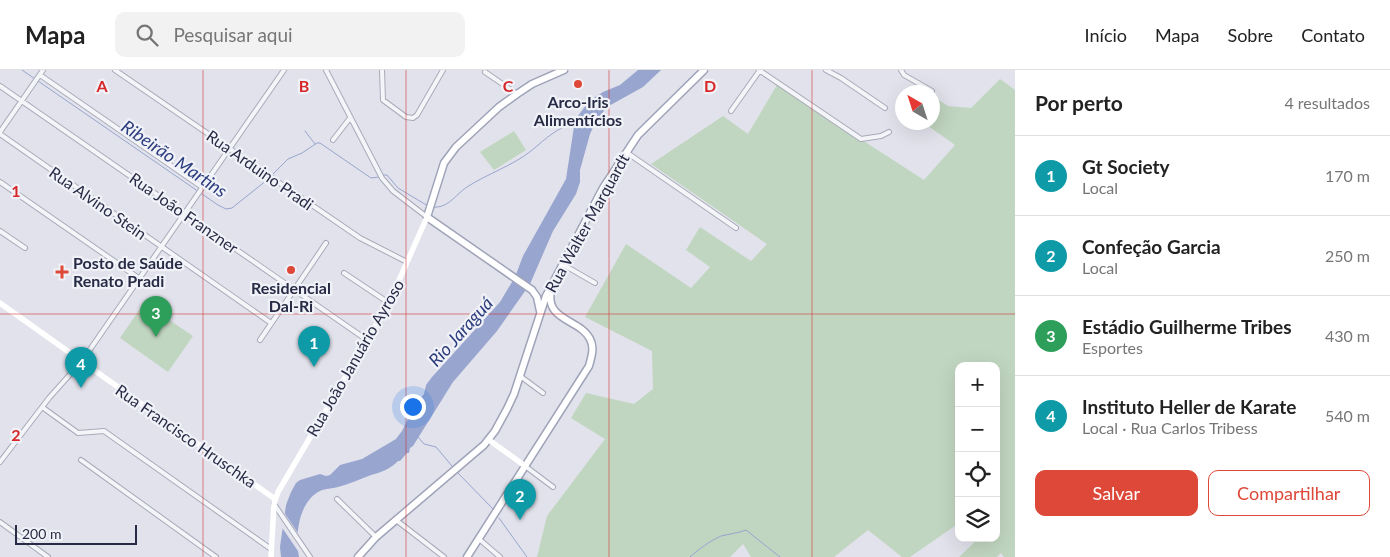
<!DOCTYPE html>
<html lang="pt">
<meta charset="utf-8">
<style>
:root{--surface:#fff;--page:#f2f2f2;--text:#222;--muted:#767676;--line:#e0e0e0;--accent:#dd4839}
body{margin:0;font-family:Lato,sans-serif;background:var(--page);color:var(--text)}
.controls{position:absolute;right:15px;bottom:15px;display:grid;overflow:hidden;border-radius:10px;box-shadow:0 5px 20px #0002}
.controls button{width:45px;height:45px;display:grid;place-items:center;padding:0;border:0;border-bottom:1px solid var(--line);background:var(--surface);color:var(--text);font:25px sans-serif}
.compass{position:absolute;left:895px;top:15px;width:45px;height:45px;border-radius:50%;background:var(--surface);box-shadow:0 5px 20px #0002;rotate:321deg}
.scale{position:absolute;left:15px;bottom:12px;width:122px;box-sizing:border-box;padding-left:5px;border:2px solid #272b45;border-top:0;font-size:14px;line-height:18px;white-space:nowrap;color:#272b45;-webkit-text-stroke:4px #f1f2f8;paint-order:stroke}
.you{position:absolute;left:412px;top:336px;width:18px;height:18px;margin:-12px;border:4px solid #fff;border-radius:50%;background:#1a73e8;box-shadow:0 0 0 8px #1a73e833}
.badge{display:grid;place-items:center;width:32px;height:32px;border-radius:50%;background:var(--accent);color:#fff;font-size:16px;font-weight:700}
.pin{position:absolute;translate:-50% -41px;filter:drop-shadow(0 1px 2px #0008)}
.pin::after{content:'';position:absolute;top:26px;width:18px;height:15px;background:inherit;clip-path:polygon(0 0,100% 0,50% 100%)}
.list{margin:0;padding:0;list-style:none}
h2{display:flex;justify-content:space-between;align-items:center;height:65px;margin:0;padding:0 20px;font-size:21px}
h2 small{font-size:16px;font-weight:400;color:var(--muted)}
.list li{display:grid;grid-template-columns:32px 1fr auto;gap:15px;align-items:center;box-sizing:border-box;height:80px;padding:0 20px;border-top:1px solid var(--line)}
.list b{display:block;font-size:19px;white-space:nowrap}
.list p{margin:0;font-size:16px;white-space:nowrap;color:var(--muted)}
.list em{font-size:16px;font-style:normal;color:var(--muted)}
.actions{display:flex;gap:10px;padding:15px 20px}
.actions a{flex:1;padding:11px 0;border:1px solid var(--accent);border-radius:10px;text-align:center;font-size:18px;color:var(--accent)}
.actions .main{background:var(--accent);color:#fff}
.icon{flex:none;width:28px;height:28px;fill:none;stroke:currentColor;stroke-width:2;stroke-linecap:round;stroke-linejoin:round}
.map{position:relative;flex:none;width:1015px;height:487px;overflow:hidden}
header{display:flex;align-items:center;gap:30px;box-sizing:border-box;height:70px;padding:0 25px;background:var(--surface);border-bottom:1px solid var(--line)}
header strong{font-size:24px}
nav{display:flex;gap:28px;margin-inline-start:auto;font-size:18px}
.search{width:350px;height:45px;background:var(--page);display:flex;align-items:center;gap:12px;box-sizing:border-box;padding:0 18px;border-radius:10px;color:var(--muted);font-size:19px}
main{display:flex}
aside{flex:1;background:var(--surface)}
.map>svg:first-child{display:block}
.green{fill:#c1d6c1}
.water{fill:#98a5cf}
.pier{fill:#e1e2eb}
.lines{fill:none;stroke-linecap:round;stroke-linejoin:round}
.stream{stroke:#98a5cf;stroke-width:1}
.street-casing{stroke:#a9abb9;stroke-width:6}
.primary-casing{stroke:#9fa3b8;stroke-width:9}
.street{stroke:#f4f5f9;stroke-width:4}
.secondary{stroke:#fff;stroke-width:5.5}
.primary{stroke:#fff;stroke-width:6}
.grid{fill:none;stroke:#d62828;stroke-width:1;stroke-opacity:0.55}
.poi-dot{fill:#dd4839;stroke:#f1f2f8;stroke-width:2}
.labels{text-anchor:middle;stroke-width:4.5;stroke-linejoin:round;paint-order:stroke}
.poi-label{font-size:16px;font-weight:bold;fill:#272b45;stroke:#f1f2f8}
.street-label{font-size:16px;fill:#272b45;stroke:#f1f2f8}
.water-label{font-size:18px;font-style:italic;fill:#2c3d7e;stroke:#f1f2f8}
.grid-label{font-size:16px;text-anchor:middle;font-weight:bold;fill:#d62828;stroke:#f1f2f8;stroke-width:4.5;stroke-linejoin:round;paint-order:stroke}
</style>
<header>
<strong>Mapa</strong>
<div class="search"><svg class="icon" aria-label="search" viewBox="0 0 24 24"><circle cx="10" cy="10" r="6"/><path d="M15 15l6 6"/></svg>Pesquisar aqui</div>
<nav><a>Início</a><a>Mapa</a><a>Sobre</a><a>Contato</a></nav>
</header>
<main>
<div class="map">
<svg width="1015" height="487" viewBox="0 0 1015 487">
<rect width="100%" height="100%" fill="#e1e2eb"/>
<path class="green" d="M1000,9L1015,20V487H1004L1001,483L997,487H959L979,468H996V296H959V453L910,487H902L868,460L834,487H751L743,474L730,487H537L547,446L605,369L571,348L586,323L634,334L653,319L652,281L585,247L626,174L691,218L710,197L686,180L700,157L751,191L767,174L651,94L723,46L748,64L777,15L924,110L955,75L924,53L932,52L933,26L948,36L971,38Z
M514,61L526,80L494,100L480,82Z
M144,233L193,266L168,302L120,268Z"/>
<path class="water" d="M638,0H661L643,17L607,37L596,51L590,64L580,100V112L576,124L553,161L530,214L497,261L453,312L413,376L410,378L409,383H407L400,391H398C392,398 380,403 371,405C360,409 349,414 338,417C332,419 326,418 320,421C298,432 295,466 299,487H281L280,477L286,435L291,422L296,413L300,410L320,404L326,406L330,405L340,395L362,389L396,369L402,361L414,337L424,324L426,315L432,307L500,232L515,207L523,186L566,109L575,50L589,31L603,22L620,15Z"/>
<path class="pier" d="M283,441L300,466L302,487L281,456Z"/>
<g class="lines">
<path class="stream" d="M22,0L218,135L226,139L232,138L267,110L288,89L302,83L317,73H320L371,108L379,107
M305,61L315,74
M383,105H387L398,118L428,136
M432,137C448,139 455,125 467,117C487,104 512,96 531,81C548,67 555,59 576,52
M418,367L424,374L436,377L452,396
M457,402L493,439
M499,448L527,487
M690,487C699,479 710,471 721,466C729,464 738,463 746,460L780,487"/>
<g class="street-casing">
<path id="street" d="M115,0L360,168L407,192
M326,0L382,108L393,121L427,147
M382,0L383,30L406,47L413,48L417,45L443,0
M759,0L861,69L881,66L889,62
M826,0L841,8L885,38
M901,0L904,5L932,21
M485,2L517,24
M40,5L202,117
M0,16L367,270
M731,41L760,0
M0,62L43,0
M0,64L271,253
M333,70L350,48
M626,82L736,158
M0,112L140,209
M0,161L25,178
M562,194L595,213
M344,203L389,233
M260,270L326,173
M520,306L543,323
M42,337L78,363L104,361L271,479
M81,390L216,487
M0,392L49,328L82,291L284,0
M525,396L553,417
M337,429L376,467
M274,434L310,487
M396,450L444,487
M0,452L48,487
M479,469L500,487"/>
</g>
<g class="primary-casing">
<path id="primary" d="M540,241L537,227L532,220L427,147L444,93L456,77L499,37L517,24L532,14L564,0
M358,487L376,467L484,375L495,361L507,339L514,324L546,226L603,118L638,65L704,0
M467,487L589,296C591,288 595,278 590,269C580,249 545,251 551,221"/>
</g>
<use href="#street" class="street"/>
<path class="secondary" d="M0,233L275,429
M489,370L525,396
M271,487L274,434L278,422L389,233L427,147"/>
<use href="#primary" class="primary"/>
</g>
<path class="grid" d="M203,0V487M406,0V487M609,0V487M812,0V487M0,244H1015"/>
<g class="poi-dot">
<circle cx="578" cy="14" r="5"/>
<circle cx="291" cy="200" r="5"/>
<path d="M59.5 194.5h5v5h5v5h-5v5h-5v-5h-5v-5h5z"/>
</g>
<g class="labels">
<g class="poi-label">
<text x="578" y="38">Arco-Iris<tspan x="578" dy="18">Alimentícios</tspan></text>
<text x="73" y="199" text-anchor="start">Posto de Saúde<tspan x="73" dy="18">Renato Pradi</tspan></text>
<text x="291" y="224">Residencial<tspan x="291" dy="18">Dal-Ri</tspan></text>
</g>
<g class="street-label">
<text transform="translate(260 100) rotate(35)" y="6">Rua Arduino Pradi</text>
<text transform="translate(98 133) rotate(35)" y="6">Rua Alvino Stein</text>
<text transform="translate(184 143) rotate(35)" y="6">Rua João Franzner</text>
<text transform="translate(587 153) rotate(-61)" y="6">Rua Walter Marquardt</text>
<text transform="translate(355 288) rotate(-60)" y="6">Rua João Januário Ayroso</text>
<text transform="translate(186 366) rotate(35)" y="6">Rua Francisco Hruschka</text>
</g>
<g class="water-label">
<text transform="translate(174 89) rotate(34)" y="6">Ribeirão Martins</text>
<text transform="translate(461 262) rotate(-48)" y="6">Rio Jaraguá</text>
</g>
</g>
<g class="grid-label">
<text x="102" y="22">A</text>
<text x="304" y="22">B</text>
<text x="508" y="22">C</text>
<text x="710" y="22">D</text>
<text x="16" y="127">1</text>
<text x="16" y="371">2</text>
</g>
</svg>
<div class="controls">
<button>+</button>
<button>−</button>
<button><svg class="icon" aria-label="locate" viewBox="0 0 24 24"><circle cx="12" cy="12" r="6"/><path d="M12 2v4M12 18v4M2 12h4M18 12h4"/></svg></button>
<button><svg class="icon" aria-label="layers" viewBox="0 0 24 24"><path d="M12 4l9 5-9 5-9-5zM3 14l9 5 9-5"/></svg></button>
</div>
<svg class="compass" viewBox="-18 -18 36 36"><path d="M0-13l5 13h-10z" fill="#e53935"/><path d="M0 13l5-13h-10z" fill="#767676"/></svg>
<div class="scale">200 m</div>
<div class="you"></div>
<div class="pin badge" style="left:314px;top:297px;background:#0f9aa8">1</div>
<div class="pin badge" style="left:520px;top:450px;background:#0f9aa8">2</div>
<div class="pin badge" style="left:156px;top:267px;background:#2e9e5b">3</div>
<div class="pin badge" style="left:81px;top:318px;background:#0f9aa8">4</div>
</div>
<aside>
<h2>Por perto<small>4 resultados</small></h2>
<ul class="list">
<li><span class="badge" style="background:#0f9aa8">1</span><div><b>Gt Society</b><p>Local</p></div><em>170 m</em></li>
<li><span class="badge" style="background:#0f9aa8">2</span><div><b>Confeção Garcia</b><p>Local</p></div><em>250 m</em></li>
<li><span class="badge" style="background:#2e9e5b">3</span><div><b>Estádio Guilherme Tribes</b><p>Esportes</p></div><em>430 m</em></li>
<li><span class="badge" style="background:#0f9aa8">4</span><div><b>Instituto Heller de Karate</b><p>Local · Rua Carlos Tribess</p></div><em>540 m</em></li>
</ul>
<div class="actions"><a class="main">Salvar</a><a>Compartilhar</a></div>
</aside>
</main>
